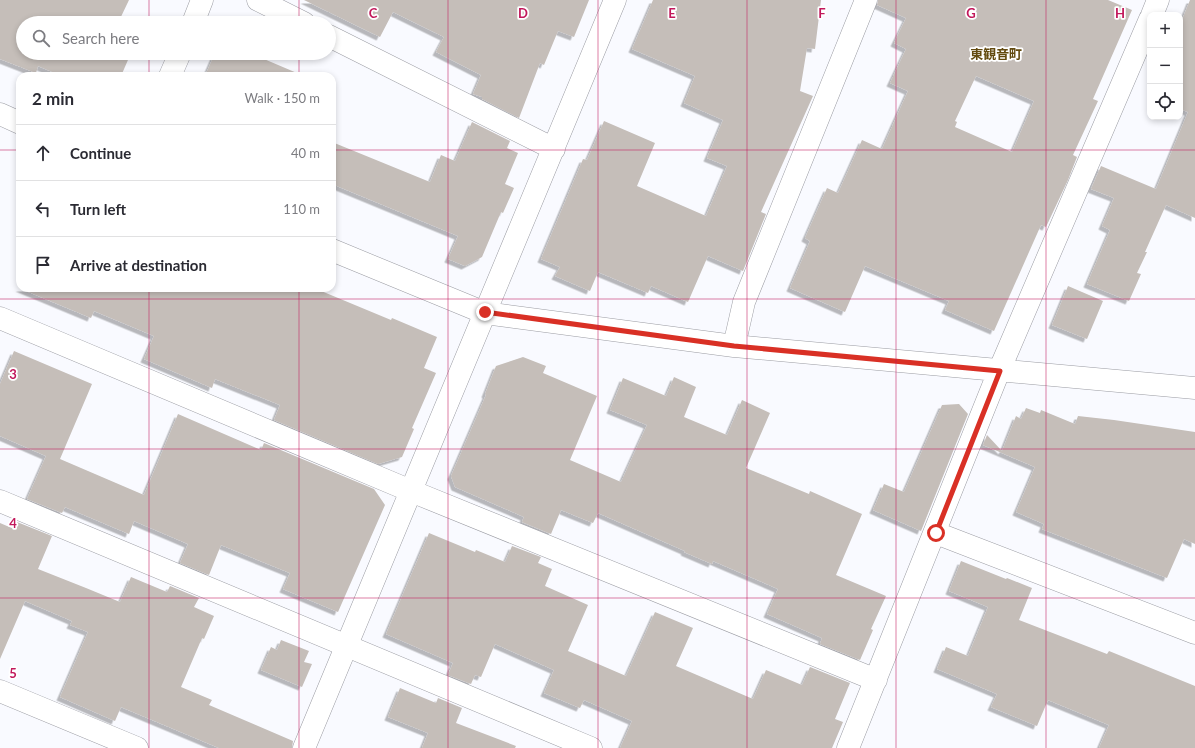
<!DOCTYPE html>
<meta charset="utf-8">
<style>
:root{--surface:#fff;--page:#f7f7f7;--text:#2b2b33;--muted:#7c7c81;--line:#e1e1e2}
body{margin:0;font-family:Lato,"Noto Sans JP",sans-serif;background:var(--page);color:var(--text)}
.controls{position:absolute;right:12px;top:12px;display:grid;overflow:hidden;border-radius:8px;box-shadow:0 2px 6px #0003}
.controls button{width:36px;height:36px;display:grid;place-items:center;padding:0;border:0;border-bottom:1px solid var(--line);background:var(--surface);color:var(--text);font:20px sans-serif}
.stop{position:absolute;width:12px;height:12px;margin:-9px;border:3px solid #d93025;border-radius:50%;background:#fff}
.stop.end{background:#d93025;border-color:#fff;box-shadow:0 1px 4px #0008}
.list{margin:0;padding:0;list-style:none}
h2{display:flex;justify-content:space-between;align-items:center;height:52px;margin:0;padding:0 16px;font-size:17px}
h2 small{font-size:13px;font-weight:400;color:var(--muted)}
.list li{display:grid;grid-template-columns:26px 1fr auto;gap:12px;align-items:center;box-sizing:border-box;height:56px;padding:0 16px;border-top:1px solid var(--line)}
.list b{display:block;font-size:15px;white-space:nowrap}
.list em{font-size:13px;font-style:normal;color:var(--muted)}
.icon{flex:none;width:22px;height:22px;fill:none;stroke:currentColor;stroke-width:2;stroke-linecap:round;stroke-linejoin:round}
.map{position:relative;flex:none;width:1195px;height:748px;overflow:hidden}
.search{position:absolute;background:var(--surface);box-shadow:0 2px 6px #0003;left:16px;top:16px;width:320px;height:44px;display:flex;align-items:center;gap:10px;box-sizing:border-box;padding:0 14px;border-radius:22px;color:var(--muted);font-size:15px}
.panel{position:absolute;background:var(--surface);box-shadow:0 2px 6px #0003;left:16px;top:72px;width:320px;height:220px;border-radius:12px}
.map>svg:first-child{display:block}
.building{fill:#c5beb9;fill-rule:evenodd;filter:url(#shadow)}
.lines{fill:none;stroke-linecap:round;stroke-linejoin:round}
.minor-casing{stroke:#9b9ca3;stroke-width:23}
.minor{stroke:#fff;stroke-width:22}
.route{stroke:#d93025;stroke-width:5}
.grid{fill:none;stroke:#c2185b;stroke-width:1;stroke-opacity:0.55}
.labels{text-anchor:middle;stroke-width:3.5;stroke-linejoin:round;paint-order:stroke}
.neighbourhood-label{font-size:13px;font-weight:bold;fill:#634a0f;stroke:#fff}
.grid-label{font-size:13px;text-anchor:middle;font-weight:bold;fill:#c2185b;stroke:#fff;stroke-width:3.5;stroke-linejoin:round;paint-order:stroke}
</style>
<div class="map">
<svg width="1195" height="748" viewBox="0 0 1195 748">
<defs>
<filter id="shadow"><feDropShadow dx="-3.5" dy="3.5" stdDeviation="0" flood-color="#0004"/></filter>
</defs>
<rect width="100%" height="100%" fill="#f9faff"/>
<path class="building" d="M0,0H129L118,23H23V53H131L121,76H62L38,66L36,73L0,59Z
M304,0H589L574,37L558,31L544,65L540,63L519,118L482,99V97L473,94L481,75L436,52L444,37L393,12L380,37Z
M653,0H821L815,49L807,48L800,91L813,96L761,212L766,214L743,271L708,256L688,302L651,286L648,293L598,272L590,291L555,276L560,267L541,259L583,159L587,160L604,121L655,143L637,186L706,216L727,166L707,158L723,120L684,103L695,76L632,49Z
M878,0H1108L1132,10L1093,99L1098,101L1073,155L1077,157L1068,180L1046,227L1041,225L994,331L945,310L949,301L865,266L845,312L790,288L810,241L805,238L827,188L838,193L862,140L882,149L908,91L890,83L906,49L894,43L906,18L877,5ZM976,76L1034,101L1012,152L955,127L957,122L955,121Z
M1190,0H1195V218L1166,205L1145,252H1147L1137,273L1141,274L1129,301L1087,284L1110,230L1102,226L1114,198L1091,189L1101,166L1156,189L1188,112L1180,109V25Z
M215,53H250L304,76H205Z
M472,122L510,141L507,148L518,153L505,184L514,188L503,213L501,212L482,257L465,266L448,259L458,236L332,184V142L430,182L441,155L455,161Z
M1068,286L1103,301L1087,339L1052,325Z
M19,288H314L391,320L392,318L437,337L424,368L436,373L412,428L414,429L402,457L378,464L274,420L280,405L215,379L212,388L144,359L154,336L94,311L91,318Z
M14,351L92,384L60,459L144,495L178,414L261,450L264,443L374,489L385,505L338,612L283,589L290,573L221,545L209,575L180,563L188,544L134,521L129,534L65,507L62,513L27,499L46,456L0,436V384Z
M523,357L546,366L543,373L597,396L570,460L621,482L647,425L610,410L623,378L666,396L674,377L696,387L684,417L727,435L742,400L770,413L746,468L809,494L810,491L862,514L836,575L886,596L871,629L873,630L860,660L820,644L822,638L767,614L778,589L713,561L712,564L684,552L685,551L598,513L593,523L561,510L551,534L522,522L524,517L455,487L451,476L486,395L485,394L496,366Z
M959,404L968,414L921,531L873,510L884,484L904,492L942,405Z
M1026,408L1040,413L1041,410L1075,424L1078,416L1114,420L1195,432V544L1184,539L1167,578L1042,529L1044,524L1016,512L1035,467L983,445L987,435L1002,451L1016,416L1021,419Z
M17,522L52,536L38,569L86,588L120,602L131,577L167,592L170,586L199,598L194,607L214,616L204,639L202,638L181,687L212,700L209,705L293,741L292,748H219L121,707L115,721L60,697L88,632L70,625L72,621L25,601L0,659V523L14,529Z
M429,533L475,552L476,550L505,562L512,546L541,557L538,563L552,569L545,586L588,605L568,651L626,676L655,612L693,628L676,666L753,699L766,670L802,685L810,667L850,683L835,719L843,722L832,748H620L632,721L584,700L580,708L544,693L554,670L495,644L481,677L475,675L471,684L448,675L453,663L386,634Z
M961,561L1006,579L1007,578L1032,588L1019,620L1107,654L1109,651L1195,686V748H1099L1109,725L1048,700L1037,726L991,707L997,694L937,669L946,647L968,656L988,607L949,591Z
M281,640L309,651L304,662L312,664L302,687L261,670L271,647L277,650Z
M400,688L436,703L438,698L462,708L456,723L516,746L515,748H422L428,733L388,717Z"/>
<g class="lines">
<g class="minor-casing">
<path id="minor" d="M258,0L304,23
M1152,15L1158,0
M193,23L202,0
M329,36L554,149
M170,76L180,53
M0,114L20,123
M332,250L485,313L734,346L1195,388
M0,318L411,491L876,680
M734,346L744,302L866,0
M0,501L591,748
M936,533L1195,633
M0,691L137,748
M304,748L615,0
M848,748L999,371L1150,19"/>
</g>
<use href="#minor" class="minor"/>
</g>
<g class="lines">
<path class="route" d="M485,312L734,346L1000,371L936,533"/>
</g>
<path class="grid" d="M149,0V23M299,0V23M448,0V748M598,0V748M747,0V748M896,0V748M1046,0V748M149,53V76M299,53V76M0,150H20M332,150H1195M149,288V748M299,288V748M0,299H1195M0,449H1195M0,598H1195"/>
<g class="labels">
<g class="neighbourhood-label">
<text x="996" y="59">東観音町</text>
</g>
</g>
<g class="grid-label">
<text x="373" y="18">C</text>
<text x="523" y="18">D</text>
<text x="672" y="18">E</text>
<text x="822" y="18">F</text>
<text x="971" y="18">G</text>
<text x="1120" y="18">H</text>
<text x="13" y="379">3</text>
<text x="13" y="528">4</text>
<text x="13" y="678">5</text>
</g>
</svg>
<div class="controls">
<button>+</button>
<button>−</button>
<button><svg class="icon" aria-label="locate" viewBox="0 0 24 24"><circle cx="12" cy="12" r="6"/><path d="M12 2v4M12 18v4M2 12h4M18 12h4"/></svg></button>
</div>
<div class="stop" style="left:936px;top:533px"></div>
<div class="stop end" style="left:485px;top:312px"></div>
<div class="search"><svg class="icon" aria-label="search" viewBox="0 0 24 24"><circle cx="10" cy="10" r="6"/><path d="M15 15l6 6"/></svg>Search here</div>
<section class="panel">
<h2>2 min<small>Walk · 150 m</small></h2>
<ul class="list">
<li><svg class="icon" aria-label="ahead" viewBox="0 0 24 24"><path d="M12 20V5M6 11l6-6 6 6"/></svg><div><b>Continue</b></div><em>40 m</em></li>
<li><svg class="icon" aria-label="left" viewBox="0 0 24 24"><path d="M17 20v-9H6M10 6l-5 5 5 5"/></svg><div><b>Turn left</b></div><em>110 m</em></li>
<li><svg class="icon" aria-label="arrive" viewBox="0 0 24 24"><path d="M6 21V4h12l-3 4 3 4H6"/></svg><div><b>Arrive at destination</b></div></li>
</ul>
</section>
</div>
